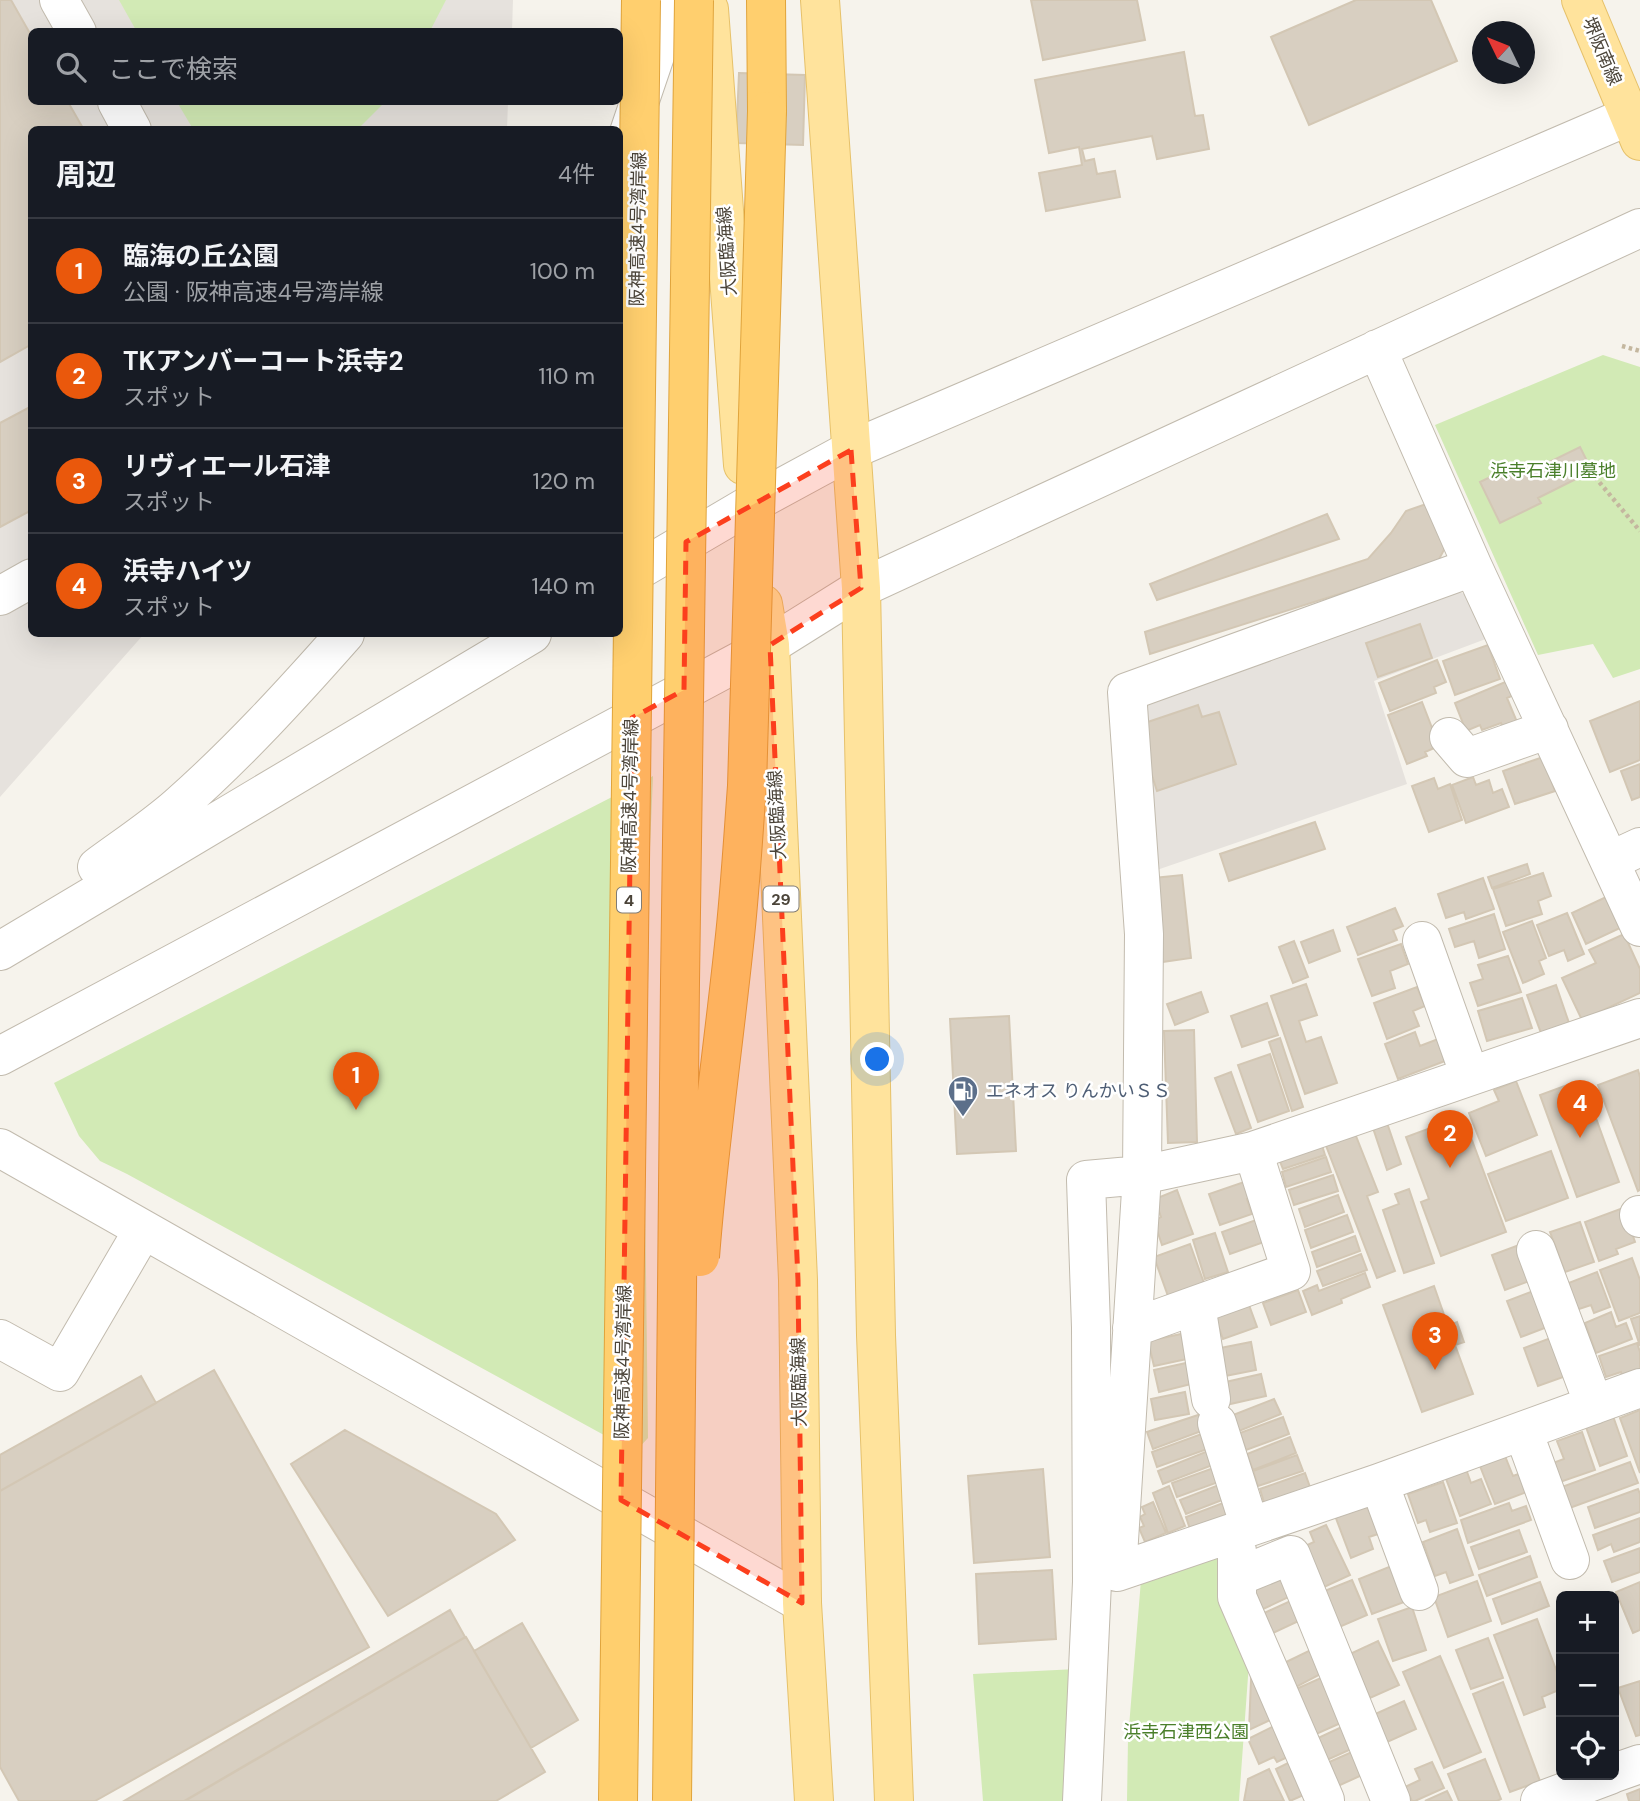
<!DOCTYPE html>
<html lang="ja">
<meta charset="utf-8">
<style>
:root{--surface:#171b24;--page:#20242c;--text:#f1f3f6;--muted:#9ea1a6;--line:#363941;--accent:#ea580c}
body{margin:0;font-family:"DM Sans","Noto Sans JP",sans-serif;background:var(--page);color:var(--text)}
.controls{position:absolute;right:21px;bottom:21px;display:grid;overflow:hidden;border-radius:10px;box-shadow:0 7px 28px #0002}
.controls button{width:63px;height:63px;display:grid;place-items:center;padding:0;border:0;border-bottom:2px solid var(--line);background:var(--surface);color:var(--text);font:35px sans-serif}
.compass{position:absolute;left:1472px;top:21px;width:63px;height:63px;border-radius:50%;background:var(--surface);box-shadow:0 7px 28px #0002;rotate:313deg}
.you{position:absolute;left:878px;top:1060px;width:24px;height:24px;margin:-18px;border:5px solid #fff;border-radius:50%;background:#1a73e8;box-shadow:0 0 0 10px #1a73e833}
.badge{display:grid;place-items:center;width:46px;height:46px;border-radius:50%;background:var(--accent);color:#fff;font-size:23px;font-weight:700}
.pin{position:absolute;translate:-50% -58px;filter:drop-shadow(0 2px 4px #0008)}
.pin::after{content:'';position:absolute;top:37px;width:24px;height:21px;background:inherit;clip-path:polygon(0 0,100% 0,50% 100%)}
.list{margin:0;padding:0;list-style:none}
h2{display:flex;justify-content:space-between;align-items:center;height:91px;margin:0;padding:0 28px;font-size:30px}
h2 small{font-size:23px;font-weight:400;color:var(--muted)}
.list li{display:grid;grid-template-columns:46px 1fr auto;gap:21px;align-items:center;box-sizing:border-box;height:105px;padding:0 28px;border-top:2px solid var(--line)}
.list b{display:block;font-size:26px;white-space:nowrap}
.list p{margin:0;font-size:23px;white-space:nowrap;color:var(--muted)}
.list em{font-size:23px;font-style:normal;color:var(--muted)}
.icon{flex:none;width:38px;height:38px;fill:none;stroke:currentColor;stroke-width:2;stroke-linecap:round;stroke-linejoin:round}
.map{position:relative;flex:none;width:1640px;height:1801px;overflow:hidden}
.search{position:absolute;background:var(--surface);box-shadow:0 7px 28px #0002;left:28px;top:28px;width:595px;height:77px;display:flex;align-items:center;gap:18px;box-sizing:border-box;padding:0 24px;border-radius:10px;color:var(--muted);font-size:26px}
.panel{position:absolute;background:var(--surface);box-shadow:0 7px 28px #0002;left:28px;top:126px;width:595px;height:511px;border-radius:10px}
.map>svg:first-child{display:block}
.industrial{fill:#e6e2dd}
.green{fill:#d2eab5}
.building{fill:#d8cfc1;stroke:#d3c7b4;stroke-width:2}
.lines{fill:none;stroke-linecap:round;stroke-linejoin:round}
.minor-casing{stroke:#c2bbae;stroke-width:40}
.major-casing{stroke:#e6c16a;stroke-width:40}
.highway-casing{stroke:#e0a43c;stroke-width:40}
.path{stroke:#c4b79f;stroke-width:4.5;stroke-dasharray:3.5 3.5;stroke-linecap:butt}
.minor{stroke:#fff;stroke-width:38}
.major{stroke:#ffe39c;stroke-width:38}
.highway{stroke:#ffcf6e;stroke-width:38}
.highway-bridge-casing{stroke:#e0a43c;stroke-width:40;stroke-linecap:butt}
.highway-bridge{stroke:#ffcf6e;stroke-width:38}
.marked{fill:#fc3f1d;fill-opacity:0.2;stroke:#fc3f1d;stroke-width:5;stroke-dasharray:14 9;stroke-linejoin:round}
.labels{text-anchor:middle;stroke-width:5;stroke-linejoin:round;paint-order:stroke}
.shield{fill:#fff;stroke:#817c74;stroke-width:2}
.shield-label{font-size:16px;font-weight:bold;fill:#4b4439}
.street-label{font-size:18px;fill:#4b4439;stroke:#fff}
.park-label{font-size:18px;fill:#4a7f2a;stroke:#fff}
.service-label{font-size:18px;fill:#4e5e75;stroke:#fff;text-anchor:start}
</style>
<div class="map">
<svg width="1640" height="1801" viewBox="0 0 1640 1801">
<rect width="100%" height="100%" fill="#f6f3ec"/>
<path class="industrial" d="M0,0H513L512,31L32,32V102H508L507,129L32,130V634H144L0,797Z
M1453,589L1473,598L1491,637L1374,681L1407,784L1151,872L1133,700Z"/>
<path class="green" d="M119,0H446L430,31L137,32Z
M177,102H385L357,130L193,129Z
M1603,355L1640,367V669L1613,678L1593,644L1538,655L1435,425Z
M653,776L650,847L645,1189L648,1438L635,1452L127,1174L100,1161L79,1136L54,1083Z
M1228,1550L1250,1649L1239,1801H1127L1128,1739L1141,1580Z
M1077,1669L1070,1801H983L973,1674Z"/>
<path class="building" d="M0,0H11L32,37V102H68L84,130H32V344L0,362Z
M1031,0H1137L1145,40L1043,60Z
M1356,0H1431L1457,61L1309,125L1271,37Z
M1184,52L1195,116L1203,115L1209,149L1157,159L1152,136L1082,149L1085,161L1094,159L1097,174L1115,171L1120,197L1046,211L1039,173L1082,165L1079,147L1049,153L1035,80Z
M739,73L805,75L803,145L736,143Z
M32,406V510L0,527V423Z
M1580,447L1592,471L1538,498L1541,503L1500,523L1480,482L1519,463L1525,474Z
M1429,503L1446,546L1437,563L1150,654L1145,632L1368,559L1391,533L1406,511Z
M1327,514L1339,539L1157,600L1150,584Z
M1420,624L1432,658L1378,677L1366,643Z
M1488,645L1500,679L1455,695L1443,661Z
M1437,660L1446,682L1434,687L1436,693L1390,711L1379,683Z
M1510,680L1516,694L1507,698L1517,722L1503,728L1501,723L1482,730L1480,725L1466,731L1455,703Z
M1640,701V760L1610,772L1590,721Z
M1422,702L1439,746L1425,752L1427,756L1407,764L1388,715Z
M1198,705L1202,717L1219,712L1236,764L1157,791L1136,726Z
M1543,757L1555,791L1515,804L1503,771Z
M1640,764V797L1632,800L1621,771Z
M1473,777L1476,785L1489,780L1493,793L1502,789L1509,807L1466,823L1452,785Z
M1434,778L1438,789L1450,784L1462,820L1429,832L1412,786Z
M1315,822L1325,849L1229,881L1220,854Z
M1527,864L1530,874L1492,888L1488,877Z
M1543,873L1551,896L1538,901L1542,914L1506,926L1493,889Z
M1182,875L1191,958L1162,962L1154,878Z
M1483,878L1494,909L1466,919L1464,912L1446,918L1438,894Z
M1606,897L1620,928L1586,944L1572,913Z
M1395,908L1403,926L1393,930L1397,940L1358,955L1347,927Z
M1567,913L1584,954L1568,961L1564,950L1549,956L1537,925Z
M1494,914L1505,949L1479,958L1474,941L1455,947L1449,929Z
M1532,921L1546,958L1539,961L1544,974L1523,983L1503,932Z
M1333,930L1340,951L1309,963L1301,942Z
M1624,934L1640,969V993L1582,1020L1562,978L1596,963L1589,950Z
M1294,941L1308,977L1293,983L1279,947Z
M1401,944L1408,964L1390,971L1395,988L1372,996L1358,959Z
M1508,956L1521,992L1478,1006L1470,983L1483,979L1478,965Z
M1306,984L1317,1015L1299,1021L1306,1042L1321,1037L1337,1083L1305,1094L1271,996Z
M1556,985L1569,1023L1541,1033L1527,995Z
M1417,987L1425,1006L1413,1011L1419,1026L1387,1039L1374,1003Z
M1201,992L1208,1012L1175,1025L1167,1004Z
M1522,998L1532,1028L1487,1041L1478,1011Z
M1267,1003L1278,1035L1242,1047L1231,1016Z
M1009,1016L1016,1151L957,1154L950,1019Z
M1194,1030L1197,1142L1168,1143L1164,1031Z
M1415,1032L1420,1046L1446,1036L1445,1061L1398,1079L1385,1044Z
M1280,1038L1303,1107L1292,1111L1269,1042Z
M1270,1054L1289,1111L1258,1122L1238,1065Z
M1638,1070L1640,1077V1190L1638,1191L1598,1085Z
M1231,1072L1251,1128L1236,1134L1215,1078Z
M1516,1081L1537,1135L1486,1156L1469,1113L1499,1101L1494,1090Z
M1570,1084L1572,1089L1584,1085L1619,1182L1577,1197L1540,1095Z
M1463,1116L1506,1232L1441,1256L1421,1202L1429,1199L1406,1137Z
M1386,1120L1401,1164L1387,1170L1372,1125Z
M1354,1131L1378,1192L1367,1196L1395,1271L1377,1278L1325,1143Z
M1320,1139L1325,1155L1283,1169L1277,1154Z
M1551,1151L1568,1198L1506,1221L1488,1174Z
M1326,1157L1331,1172L1286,1187L1282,1172Z
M1333,1175L1338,1191L1294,1205L1289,1190Z
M1247,1181L1252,1197L1247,1199L1252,1214L1220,1225L1209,1194Z
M1409,1189L1434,1263L1404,1273L1383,1210L1399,1204L1395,1194Z
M1177,1190L1193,1234L1162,1245L1154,1221L1161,1217L1155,1199Z
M1338,1195L1344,1212L1305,1227L1299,1209Z
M1623,1208L1635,1242L1616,1249L1618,1254L1599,1261L1585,1222Z
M1347,1215L1353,1232L1311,1248L1305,1230Z
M1259,1219L1267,1241L1230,1254L1222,1232Z
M1580,1222L1594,1262L1565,1272L1550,1232Z
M1215,1233L1228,1272L1205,1279L1193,1240Z
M1355,1236L1360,1251L1317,1267L1312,1252Z
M1190,1244L1204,1283L1168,1296L1154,1257Z
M1519,1245L1532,1280L1505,1290L1492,1255Z
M1361,1254L1367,1270L1323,1286L1317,1271Z
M1632,1258L1640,1280V1313L1619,1321L1600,1270Z
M1597,1272L1610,1307L1594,1313L1591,1305L1576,1310L1566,1284Z
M1365,1273L1370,1287L1341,1299L1342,1303L1312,1315L1303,1291L1317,1285L1319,1291Z
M1434,1286L1448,1326L1457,1322L1464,1342L1455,1345L1473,1394L1422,1412L1383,1305Z
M1298,1290L1306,1312L1271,1325L1263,1303Z
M1536,1290L1550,1326L1521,1337L1507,1301Z
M1249,1305L1257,1327L1223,1339L1215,1317Z
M1611,1312L1616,1327L1626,1323L1632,1339L1596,1353L1585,1323Z
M1640,1316V1346L1631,1319Z
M1181,1334L1187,1359L1154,1366L1148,1341Z
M1556,1336L1569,1375L1538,1386L1524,1348Z
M1251,1342L1256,1370L1220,1377L1215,1349Z
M1637,1343L1640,1352V1372L1623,1378L1621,1372L1606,1377L1599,1356Z
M1186,1363L1191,1384L1159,1392L1154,1370Z
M214,1370L369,1647L95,1801H19L0,1767V1491Z
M1261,1374L1266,1396L1226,1405L1221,1383Z
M141,1376L156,1403L0,1491V1455Z
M1185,1392L1189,1414L1155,1420L1151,1399Z
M1274,1399L1281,1414L1239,1431L1233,1415Z
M1640,1410V1473L1620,1418Z
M1201,1414L1207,1429L1153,1449L1147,1432Z
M1613,1416L1627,1456L1600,1466L1586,1427Z
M1283,1417L1289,1434L1246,1450L1240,1433Z
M345,1430L496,1514L515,1540L388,1616L291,1464Z
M1207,1432L1213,1447L1157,1467L1152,1452Z
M1582,1432L1595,1470L1557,1483L1550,1464L1564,1459L1557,1441Z
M1290,1437L1296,1453L1253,1470L1247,1454Z
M1213,1449L1218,1463L1163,1484L1158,1471Z
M1297,1455L1303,1471L1258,1486L1253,1471Z
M1505,1456L1513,1476L1524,1472L1532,1490L1495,1504L1480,1466Z
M1630,1462L1638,1483L1567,1509L1559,1488Z
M1219,1466L1224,1480L1177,1497L1172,1483Z
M1043,1469L1050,1557L974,1563L968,1476Z
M1466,1469L1471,1483L1481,1479L1491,1504L1460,1516L1445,1476Z
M1305,1473L1311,1490L1265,1506L1260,1489Z
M1443,1482L1457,1523L1430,1532L1426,1520L1418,1523L1408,1494Z
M1224,1483L1230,1497L1186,1514L1180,1500Z
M1169,1486L1185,1526L1168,1533L1153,1493Z
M1638,1489L1640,1494V1512L1595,1528L1588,1507Z
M1369,1499L1381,1533L1369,1537L1373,1549L1351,1558L1334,1513Z
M1231,1500L1237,1515L1191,1532L1186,1517Z
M1153,1502L1166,1533L1145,1542L1139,1528L1144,1526L1140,1517L1145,1514L1142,1507Z
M1509,1503L1512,1511L1526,1506L1531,1520L1468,1543L1461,1520Z
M1640,1518V1542L1614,1552L1611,1544L1598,1550L1593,1535Z
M1326,1525L1350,1575L1322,1588L1303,1547L1314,1542L1310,1532Z
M1457,1529L1473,1575L1450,1583L1446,1572L1435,1576L1423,1542Z
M1519,1530L1527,1552L1479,1569L1471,1547Z
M1640,1548V1572L1612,1582L1604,1561Z
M1530,1556L1537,1577L1487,1596L1479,1575Z
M1394,1565L1407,1601L1372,1614L1359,1579Z
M1286,1569L1297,1593L1261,1610L1253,1594L1255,1584Z
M1052,1570L1056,1639L979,1644L976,1574Z
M1352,1580L1367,1615L1337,1628L1322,1592Z
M1477,1581L1491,1621L1448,1637L1434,1597Z
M1540,1582L1549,1606L1502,1624L1493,1599Z
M1640,1582V1630L1633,1633L1616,1592Z
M1297,1598L1307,1617L1271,1634L1262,1614Z
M1412,1607L1426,1650L1393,1661L1378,1619Z
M450,1610L465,1637L184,1801H124Z
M1537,1619L1561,1683V1689L1542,1697L1545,1707L1524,1715L1494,1635Z
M522,1623L578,1720L531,1748L474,1651Z
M466,1637L545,1772L496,1801H185Z
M1488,1638L1503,1678L1471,1689L1456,1650Z
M1378,1641L1399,1685L1370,1698L1350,1654Z
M1319,1646L1330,1669L1296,1687L1284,1663Z
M1252,1656L1283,1714L1249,1730Z
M1440,1656L1481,1752L1444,1768L1403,1672Z
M1332,1673L1352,1718L1314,1735L1294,1690Z
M1640,1681V1735L1636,1736L1618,1688Z
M1503,1682L1540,1781L1510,1792L1473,1694Z
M1404,1701L1416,1729L1385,1743L1373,1715Z
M1278,1724L1292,1755L1277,1762L1274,1757L1259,1764L1248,1739Z
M1348,1724L1358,1746L1327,1760L1316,1739Z
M1363,1747L1373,1770L1338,1786L1327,1763Z
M1300,1757L1315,1790L1290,1801L1276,1769Z
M1485,1759L1501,1799L1497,1801H1459L1448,1774Z
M1432,1762L1444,1788L1415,1801H1412L1405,1787L1420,1780L1415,1769Z
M1269,1769L1284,1801H1244L1248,1779Z
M1640,1789V1801H1629L1627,1794Z
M1447,1791L1452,1801H1425Z"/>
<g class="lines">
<g class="minor-casing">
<path id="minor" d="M59,0L77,32
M117,102L132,130
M620,159L674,0
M1377,349L1473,567L1640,927
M1473,567L1127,692L1144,934L1142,1175L1117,1572L1379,1483L1640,1388
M620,581L746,507L851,450L1629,116L1640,120
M0,596L32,578
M1449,737L1467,758L1549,729
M1610,861L1640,847
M97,867C124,847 153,828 178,806C238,753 292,694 345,634
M1422,941L1470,1076
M0,951L532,634
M0,1056L770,645L861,588L1640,228
M0,1148L802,1603
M1639,1215L1640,1218
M1536,1250L1594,1405
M1196,1305L1211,1399
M1132,1328L1291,1271L1253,1151
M0,1339L60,1372L143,1230
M1217,1423L1250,1527
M1523,1431L1570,1560
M1379,1483L1419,1591
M1237,1551V1597L1325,1800
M1237,1577L1291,1555L1391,1801
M1614,1773L1640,1764
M1082,1801L1092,1582L1091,1327L1086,1180L1142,1175L1253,1151L1640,1018
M1540,1801L1610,1775"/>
</g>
<g class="major-casing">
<path id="major" d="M820,0L861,588L876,1335L894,1801
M1581,0L1640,141
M709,9L743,465
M763,604L770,645L798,1280L802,1603L814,1801"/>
</g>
<g class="highway-casing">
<path id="highway" d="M766,0L767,111"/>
</g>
<path class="path" d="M1622,346L1640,351
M1595,477L1640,531"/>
<use href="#minor" class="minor"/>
<use href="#major" class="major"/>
<use href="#highway" class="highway"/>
<g class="highway-bridge-casing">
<path id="highway-bridge" d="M700,1257C708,1152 723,1049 734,945C740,892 743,839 747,786L767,111
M618,1801L641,0
M672,1801L680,982L694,0"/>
</g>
<use href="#highway-bridge" class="highway-bridge"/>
</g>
<path class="marked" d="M851,450L861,588L770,645L798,1280L802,1603L621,1500L632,718L684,690L686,542Z"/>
<defs>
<g id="fuel-pin" transform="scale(1.575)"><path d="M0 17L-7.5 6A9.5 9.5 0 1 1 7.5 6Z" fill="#5c6f8a" stroke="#fff"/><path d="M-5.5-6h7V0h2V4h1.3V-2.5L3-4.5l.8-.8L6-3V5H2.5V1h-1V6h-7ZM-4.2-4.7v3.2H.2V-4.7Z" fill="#fff"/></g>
</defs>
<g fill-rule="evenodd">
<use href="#fuel-pin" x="963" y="1091"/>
</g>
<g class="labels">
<g class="shield">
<rect x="763.5" y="886.5" width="35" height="25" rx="5"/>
<rect x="617" y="887.5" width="24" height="25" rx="5"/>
</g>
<g class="shield-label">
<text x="781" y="905">29</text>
<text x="629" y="906">4</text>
</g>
<g class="street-label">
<text transform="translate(1602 51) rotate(67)" y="6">堺阪南線</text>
<text transform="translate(638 229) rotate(-89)" y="6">阪神高速4号湾岸線</text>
<text transform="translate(727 251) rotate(-94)" y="6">大阪臨海線</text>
<text transform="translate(630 796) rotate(-89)" y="6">阪神高速4号湾岸線</text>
<text transform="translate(777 815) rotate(-93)" y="6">大阪臨海線</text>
<text transform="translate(623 1362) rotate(-89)" y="6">阪神高速4号湾岸線</text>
<text transform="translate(799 1382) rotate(-91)" y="6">大阪臨海線</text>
</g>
<g class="park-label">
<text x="1553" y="477">浜寺石津川墓地</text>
<text x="1186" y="1738">浜寺石津西公園</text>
</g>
<g class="service-label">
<text x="986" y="1097">エネオス りんかいＳＳ</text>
</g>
</g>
</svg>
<div class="controls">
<button>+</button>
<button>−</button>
<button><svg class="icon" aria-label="locate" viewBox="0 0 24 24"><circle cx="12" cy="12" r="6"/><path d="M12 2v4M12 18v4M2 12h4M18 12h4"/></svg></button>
</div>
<svg class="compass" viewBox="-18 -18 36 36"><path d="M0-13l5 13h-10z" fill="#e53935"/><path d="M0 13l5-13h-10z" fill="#9ea1a6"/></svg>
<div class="you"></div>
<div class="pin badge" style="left:356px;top:1110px">1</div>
<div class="pin badge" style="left:1450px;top:1168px">2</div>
<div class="pin badge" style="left:1435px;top:1370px">3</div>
<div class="pin badge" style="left:1580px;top:1138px">4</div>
<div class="search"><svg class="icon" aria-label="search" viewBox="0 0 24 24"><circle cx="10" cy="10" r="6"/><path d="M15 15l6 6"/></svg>ここで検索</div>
<section class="panel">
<h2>周辺<small>4件</small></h2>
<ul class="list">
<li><span class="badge">1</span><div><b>臨海の丘公園</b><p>公園 · 阪神高速4号湾岸線</p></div><em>100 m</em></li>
<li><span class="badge">2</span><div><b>TKアンバーコート浜寺2</b><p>スポット</p></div><em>110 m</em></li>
<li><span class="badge">3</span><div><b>リヴィエール石津</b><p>スポット</p></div><em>120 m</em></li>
<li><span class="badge">4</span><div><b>浜寺ハイツ</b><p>スポット</p></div><em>140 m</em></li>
</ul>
</section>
</div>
